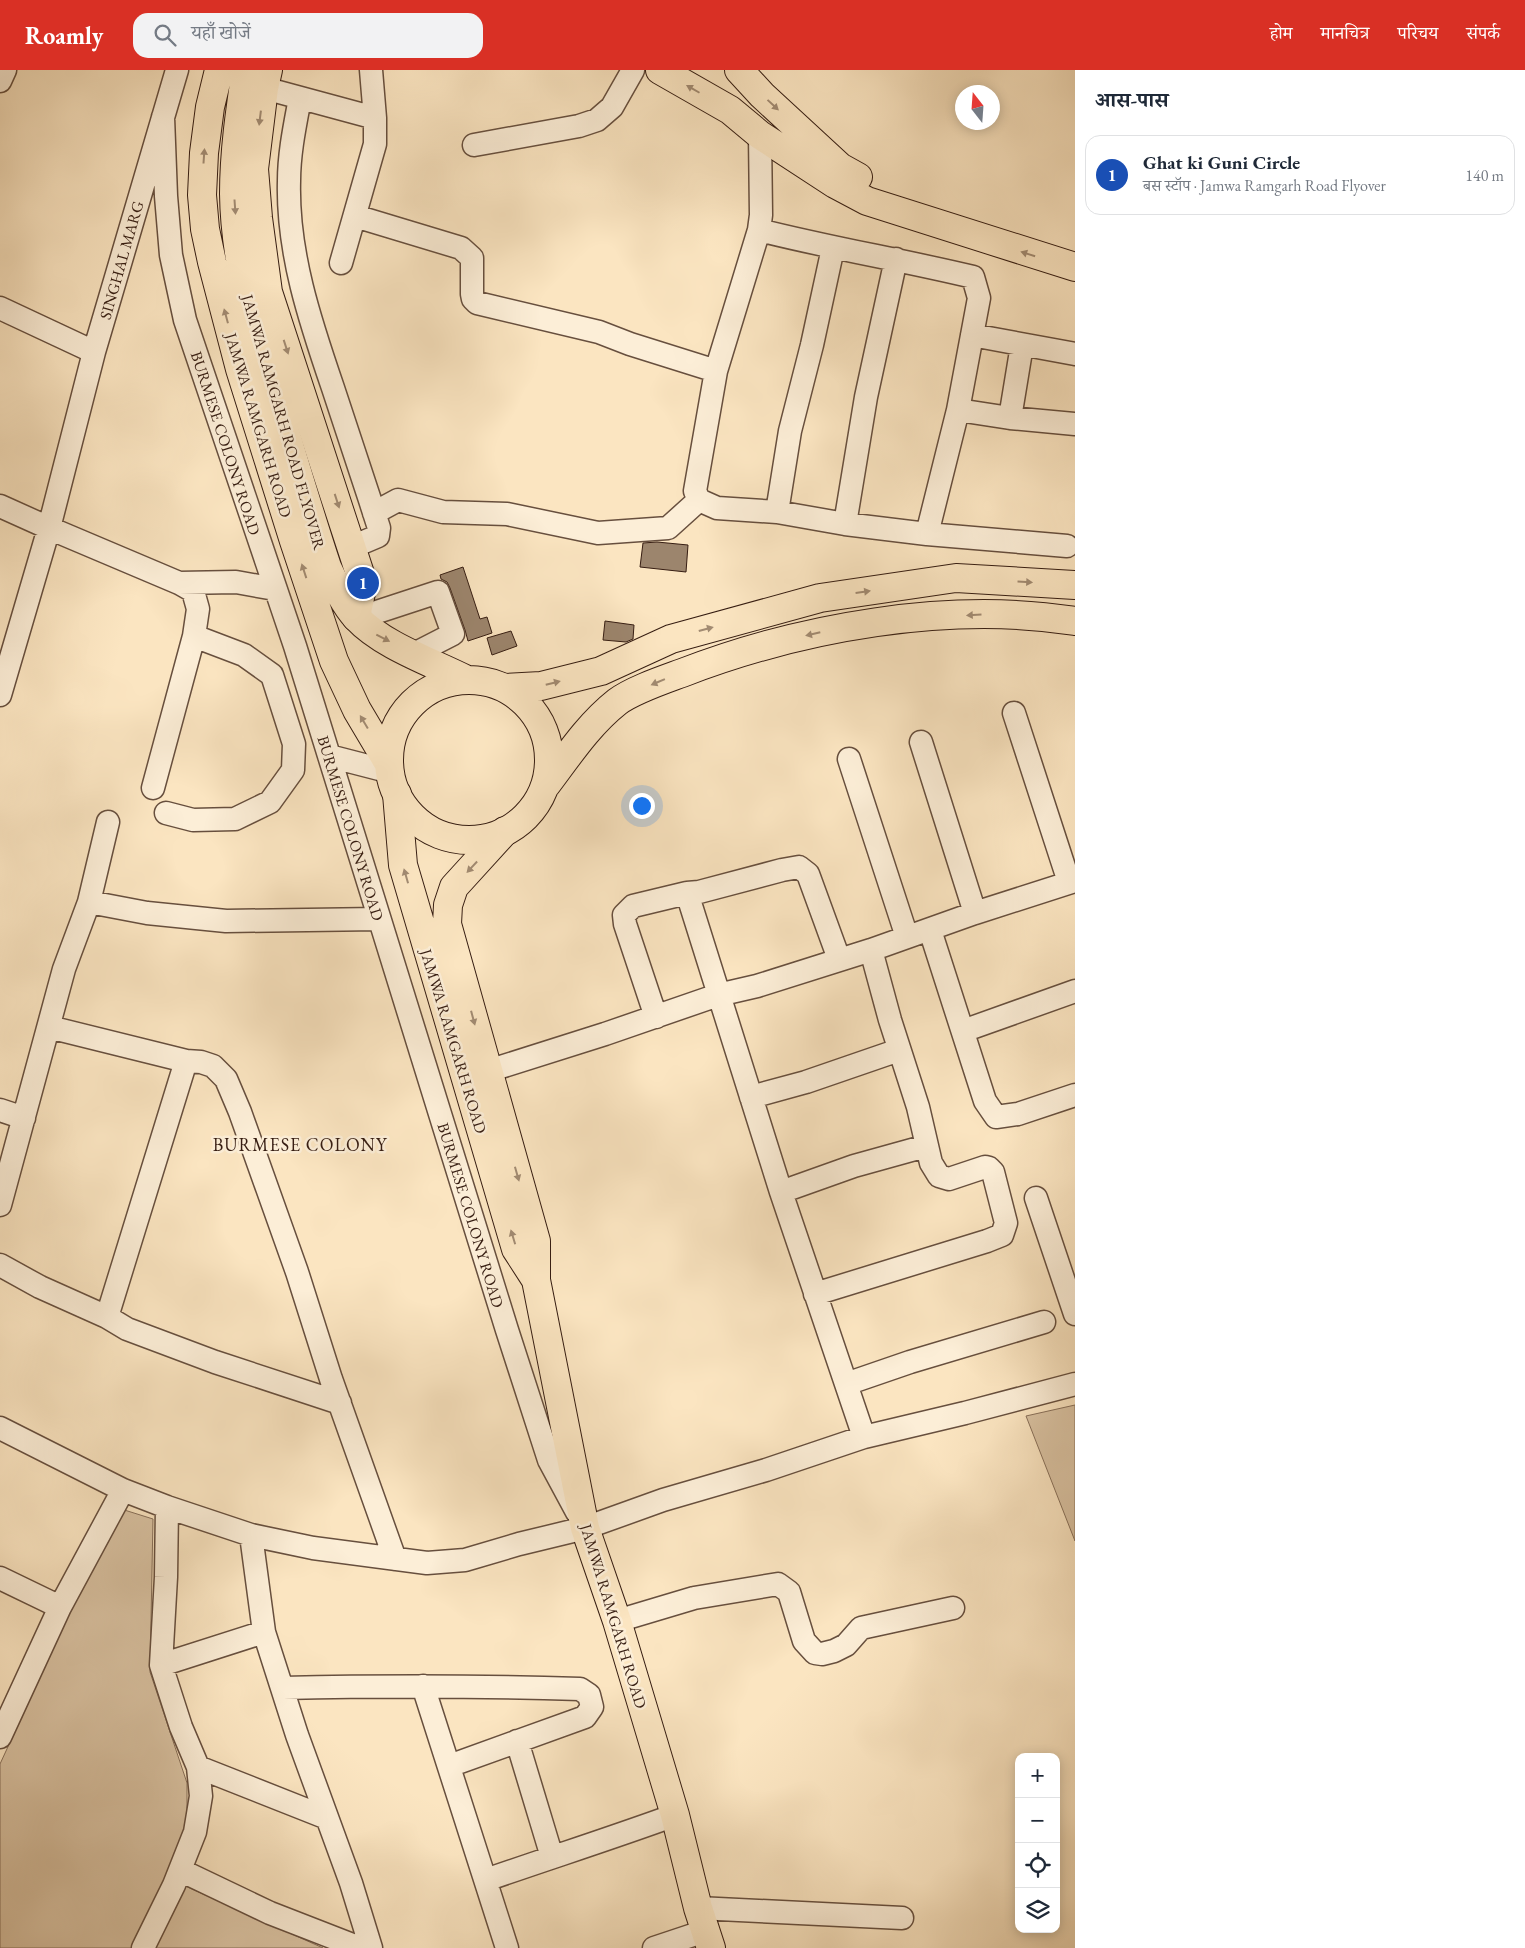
<!DOCTYPE html>
<html lang="hi">
<meta charset="utf-8">
<style>
:root{--surface:#fff;--page:#f2f2f3;--text:#1f2937;--muted:#747a83;--line:#e0e1e3;--accent:#d93025}
body{margin:0;font-family:"EB Garamond","Noto Serif Devanagari",serif;background:var(--page);color:var(--text)}
.controls{position:absolute;right:15px;bottom:15px;display:grid;overflow:hidden;border-radius:10px;box-shadow:0 2px 12px #0003}
.controls button{width:45px;height:45px;display:grid;place-items:center;padding:0;border:0;border-bottom:1px solid var(--line);background:var(--surface);color:var(--text);font:25px sans-serif}
.compass{position:absolute;left:955px;top:15px;width:45px;height:45px;border-radius:50%;background:var(--surface);box-shadow:0 2px 12px #0003;rotate:343deg}
.you{position:absolute;left:641px;top:735px;width:18px;height:18px;margin:-12px;border:4px solid #fff;border-radius:50%;background:#1a73e8;box-shadow:0 0 0 8px #1a73e833}
.badge{display:grid;place-items:center;width:32px;height:32px;border-radius:50%;background:var(--accent);color:#fff;font-size:16px;font-weight:700}
.pin{position:absolute;translate:-50% -50%;border:2px solid #fff;box-shadow:0 1px 5px #0006}
.list{margin:0;padding:0;list-style:none}
h2{display:flex;justify-content:space-between;align-items:center;height:65px;margin:0;padding:0 20px;font-size:21px}
h2 small{font-size:16px;font-weight:400;color:var(--muted)}
.list li{display:grid;grid-template-columns:32px 1fr auto;gap:15px;align-items:center;box-sizing:border-box;height:80px;margin:0 10px 10px;padding:0 10px;border:1px solid var(--line);border-radius:15px}
.list b{display:block;font-size:19px;white-space:nowrap}
.list p{margin:0;font-size:16px;white-space:nowrap;color:var(--muted)}
.list em{font-size:16px;font-style:normal;color:var(--muted)}
.icon{flex:none;width:28px;height:28px;fill:none;stroke:currentColor;stroke-width:2;stroke-linecap:round;stroke-linejoin:round}
.map{position:relative;flex:none;width:1075px;height:1878px;overflow:hidden}
header{display:flex;align-items:center;gap:30px;box-sizing:border-box;height:70px;padding:0 25px;background:var(--accent);color:#fff}
header strong{font-size:24px}
nav{display:flex;gap:28px;margin-inline-start:auto;font-size:18px}
.search{width:350px;height:45px;background:var(--page);display:flex;align-items:center;gap:12px;box-sizing:border-box;padding:0 18px;border-radius:15px;color:var(--muted);font-size:19px}
main{display:flex}
aside{flex:1;background:var(--surface)}
.map>svg:first-child{display:block}
.green{fill:#dac3a3;stroke:#88705a}
.building{fill:#9c856d;stroke:#361d12}
.lines{fill:none;stroke-linecap:round;stroke-linejoin:round}
.minor-casing{stroke:#674f3e;stroke-width:25}
.major-casing{stroke:#361d12;stroke-width:30}
.highway-casing{stroke:#361d12;stroke-width:30}
.minor{stroke:#fceed7;stroke-width:22}
.major{stroke:#fbe5c1;stroke-width:28}
.highway{stroke:#fbe5c1;stroke-width:28}
.oneway{fill:#a28b72}
.labels{text-anchor:middle;stroke-width:5;stroke-linejoin:round;paint-order:stroke}
.street-label{font-size:16px;fill:#361d12;stroke:#fceed7}
.neighbourhood-label{font-size:18px;letter-spacing:1px;fill:#361d12;stroke:#fceed7}
</style>
<header>
<strong>Roamly</strong>
<div class="search"><svg class="icon" aria-label="search" viewBox="0 0 24 24"><circle cx="10" cy="10" r="6"/><path d="M15 15l6 6"/></svg>यहाँ खोजें</div>
<nav><a>होम</a><a>मानचित्र</a><a>परिचय</a><a>संपर्क</a></nav>
</header>
<main>
<div class="map">
<svg width="1075" height="1878" viewBox="0 0 1075 1878">
<rect width="100%" height="100%" fill="#fbe5c1"/>
<filter id="stains"><feTurbulence type="fractalNoise" baseFrequency=".004" numOctaves="4"/><feColorMatrix values="0 0 0 0 .2 0 0 0 0 .09 0 0 0 0 .02 0 0 0 .5 -.17"/></filter>
<radialGradient id="worn" r=".72"><stop offset=".6" stop-color="#630" stop-opacity="0"/><stop offset="1" stop-color="#630" stop-opacity=".3"/></radialGradient>
<path class="green" d="M1075,1335V1471L1026,1346Z
M118,1438L153,1449L150,1602L187,1713V1761L132,1878H0V1694Z
M183,1815L323,1878H152Z"/>
<path class="building" d="M657,472L688,475L686,502L640,497L643,473Z
M463,497L480,549L487,547L492,563L468,571L465,560L450,518L447,512L441,509L440,505Z
M605,551L634,555L633,569L626,572L603,570Z
M511,561L517,576L492,585L487,568Z"/>
<g class="lines">
<g class="minor-casing">
<path id="minor" d="M0,11L5,0
M264,18L375,48
M300,28C295,55 289,83 289,111C287,182 310,251 333,318C348,364 364,411 379,458L378,466L352,477
M163,47L166,126L171,185L185,250L295,576L507,1260L549,1390L577,1442
M760,65L761,145L759,160L716,301L695,421L699,430L717,438L777,442L845,454L927,464L1067,476
M474,75L579,56L597,50L612,37L633,0
M355,146L461,178L472,188V224L473,229L477,233L599,262L630,274L716,301
M759,160C830,178 902,190 973,207L979,228L958,340L927,464
M341,193L375,74V48L371,0
M0,238L94,282
M972,265L1075,284
M958,340L1010,348L1075,354
M1010,348L1022,275
M0,436L49,458L94,282L177,0
M777,442L790,361L812,275L833,178
M374,443L398,430L443,442L507,444L598,463L668,458L699,430
M845,454L866,327L896,189
M179,513L236,512L275,519
M356,547L377,542L438,522L453,564L414,584
M0,625L49,458L179,513L193,521L198,539L194,566L153,718
M1014,643L1069,812
M921,672L975,843
M329,686L391,702
M849,689L907,867
M166,743L193,750L235,749L270,732L293,700L294,674L272,605L244,585L194,566
M89,832L147,843L226,851L378,849
M930,860L985,1031L996,1047L1018,1044L1075,1025
M839,889L808,804L799,797L782,800L699,822L687,823L781,1122L864,1367
M656,947L625,854L624,845L633,836L687,823
M49,957L186,991L201,992L213,996L226,1009L240,1042L297,1202L331,1309L395,1489
M963,961L1075,921
M488,1001L605,964L718,925L757,916L871,880L975,843L1075,811
M751,1027L806,1012L899,980
M0,1040L24,1048
M781,1122L854,1096L926,1076
M1036,1128L1075,1244
M0,1135L64,899L89,832L108,752
M0,1195L40,1217L107,1247L127,1259L215,1292L340,1333
M815,1224L987,1171L1002,1165L1006,1153L993,1102L989,1098L985,1097L949,1109L939,1106L931,1093L918,1037L890,950L871,880
M107,1247L186,991
M846,1314L910,1292L1044,1252
M0,1358L123,1420L167,1437L251,1465L313,1478L427,1493L465,1490L519,1474L585,1458L663,1430L766,1400L864,1367L965,1343L1075,1314
M251,1465L264,1562L297,1665L351,1813L371,1878
M0,1508L60,1537
M617,1551L694,1528L778,1514L789,1522L804,1571L815,1583L822,1584L834,1581L846,1575L861,1558L953,1538
M161,1595L264,1562
M423,1616L507,1878
M283,1618C382,1616 481,1616 580,1619L589,1625L592,1637L585,1647L449,1696
M0,1667L60,1537L123,1420
M517,1671L552,1787
M198,1697L327,1748
M180,1800L270,1843L360,1878
M486,1810C549,1788 612,1768 675,1745
M698,1838L902,1848
M143,1878L174,1815L195,1762L201,1726L198,1697L181,1657L161,1595L166,1507L167,1437
M654,1878L705,1861"/>
</g>
<g class="major-casing">
<path id="major" d="M268,0L264,18L254,99L258,148L268,222L363,513L356,547
M397,724L403,795L516,1179L536,1210
M505,761L454,817L448,835L447,854L536,1171V1210L585,1458L617,1551L675,1745L698,1838L711,1878"/>
</g>
<g class="highway-casing">
<path id="highway" d="M219,0L210,37L204,83L202,125L205,159L212,192L240,299L294,471L334,591L357,640L389,694
M246,0C240,41 234,82 234,124C235,198 258,272 279,342C295,394 310,446 327,497C335,514 344,534 357,548C382,575 431,592 465,609
M660,0L730,40L760,65L835,114L867,131L1075,197
M739,0L762,25L840,97L858,107
M389 690a80 80 0 1 1 160 0a80 80 0 1 1-160 0Z
M505,618L541,616L601,601L671,569L820,528L956,508L1075,515
M546,715C568,686 588,655 617,632C633,620 663,610 682,603C801,557 949,531 1075,551"/>
</g>
<use href="#minor" class="minor"/>
<use href="#major" class="major"/>
<use href="#highway" class="highway"/>
</g>
<defs><path id="oneway-solid" d="M-6-.8H1V-3.2L6.5 0L1 3.2V.8H-6Z" transform="scale(1.25)"/></defs>
<g class="oneway">
<use href="#oneway-solid" transform="translate(693 19) rotate(-150)"/>
<use href="#oneway-solid" transform="translate(773 35) rotate(43)"/>
<use href="#oneway-solid" transform="translate(260 48) rotate(97)"/>
<use href="#oneway-solid" transform="translate(204 86) rotate(-86)"/>
<use href="#oneway-solid" transform="translate(235 137) rotate(86)"/>
<use href="#oneway-solid" transform="translate(1028 184) rotate(-162)"/>
<use href="#oneway-solid" transform="translate(226 246) rotate(-105)"/>
<use href="#oneway-solid" transform="translate(286 277) rotate(72)"/>
<use href="#oneway-solid" transform="translate(337 431) rotate(72)"/>
<use href="#oneway-solid" transform="translate(304 501) rotate(-108)"/>
<use href="#oneway-solid" transform="translate(1025 512) rotate(3)"/>
<use href="#oneway-solid" transform="translate(863 522) rotate(-8)"/>
<use href="#oneway-solid" transform="translate(974 545) rotate(177)"/>
<use href="#oneway-solid" transform="translate(706 559) rotate(-15)"/>
<use href="#oneway-solid" transform="translate(813 564) rotate(167)"/>
<use href="#oneway-solid" transform="translate(383 568) rotate(27)"/>
<use href="#oneway-solid" transform="translate(658 612) rotate(157)"/>
<use href="#oneway-solid" transform="translate(553 613) rotate(-14)"/>
<use href="#oneway-solid" transform="translate(364 652) rotate(-121)"/>
<use href="#oneway-solid" transform="translate(472 797) rotate(133)"/>
<use href="#oneway-solid" transform="translate(406 806) rotate(-106)"/>
<use href="#oneway-solid" transform="translate(473 948) rotate(75)"/>
<use href="#oneway-solid" transform="translate(517 1104) rotate(74)"/>
<use href="#oneway-solid" transform="translate(513 1167) rotate(-107)"/>
</g>
<g class="labels">
<g class="street-label">
<text transform="translate(121 190) rotate(-74)" y="6">SINGHAL MARG</text>
<text transform="translate(284 352) rotate(74)" y="6">JAMWA RAMGARH ROAD FLYOVER</text>
<text transform="translate(259 355) rotate(73)" y="6">JAMWA RAMGARH ROAD</text>
<text transform="translate(226 373) rotate(72)" y="6">BURMESE COLONY ROAD</text>
<text transform="translate(351 758) rotate(73)" y="6">BURMESE COLONY ROAD</text>
<text transform="translate(454 971) rotate(73)" y="6">JAMWA RAMGARH ROAD</text>
<text transform="translate(471 1145) rotate(73)" y="6">BURMESE COLONY ROAD</text>
<text transform="translate(614 1546) rotate(73)" y="6">JAMWA RAMGARH ROAD</text>
</g>
<g class="neighbourhood-label">
<text x="300" y="1081">BURMESE COLONY</text>
</g>
</g>
<rect width="100%" height="100%" filter="url(#stains)"/>
<rect width="100%" height="100%" fill="url(#worn)"/>
</svg>
<div class="controls">
<button>+</button>
<button>−</button>
<button><svg class="icon" aria-label="locate" viewBox="0 0 24 24"><circle cx="12" cy="12" r="6"/><path d="M12 2v4M12 18v4M2 12h4M18 12h4"/></svg></button>
<button><svg class="icon" aria-label="layers" viewBox="0 0 24 24"><path d="M12 4l9 5-9 5-9-5zM3 14l9 5 9-5"/></svg></button>
</div>
<svg class="compass" viewBox="-18 -18 36 36"><path d="M0-13l5 13h-10z" fill="#e53935"/><path d="M0 13l5-13h-10z" fill="#747a83"/></svg>
<div class="you"></div>
<div class="pin badge" style="left:363px;top:513px;background:#1a4fb4">1</div>
</div>
<aside>
<h2>आस-पास<small></small></h2>
<ul class="list">
<li><span class="badge" style="background:#1a4fb4">1</span><div><b>Ghat ki Guni Circle</b><p>बस स्टॉप · Jamwa Ramgarh Road Flyover</p></div><em>140 m</em></li>
</ul>
</aside>
</main>
